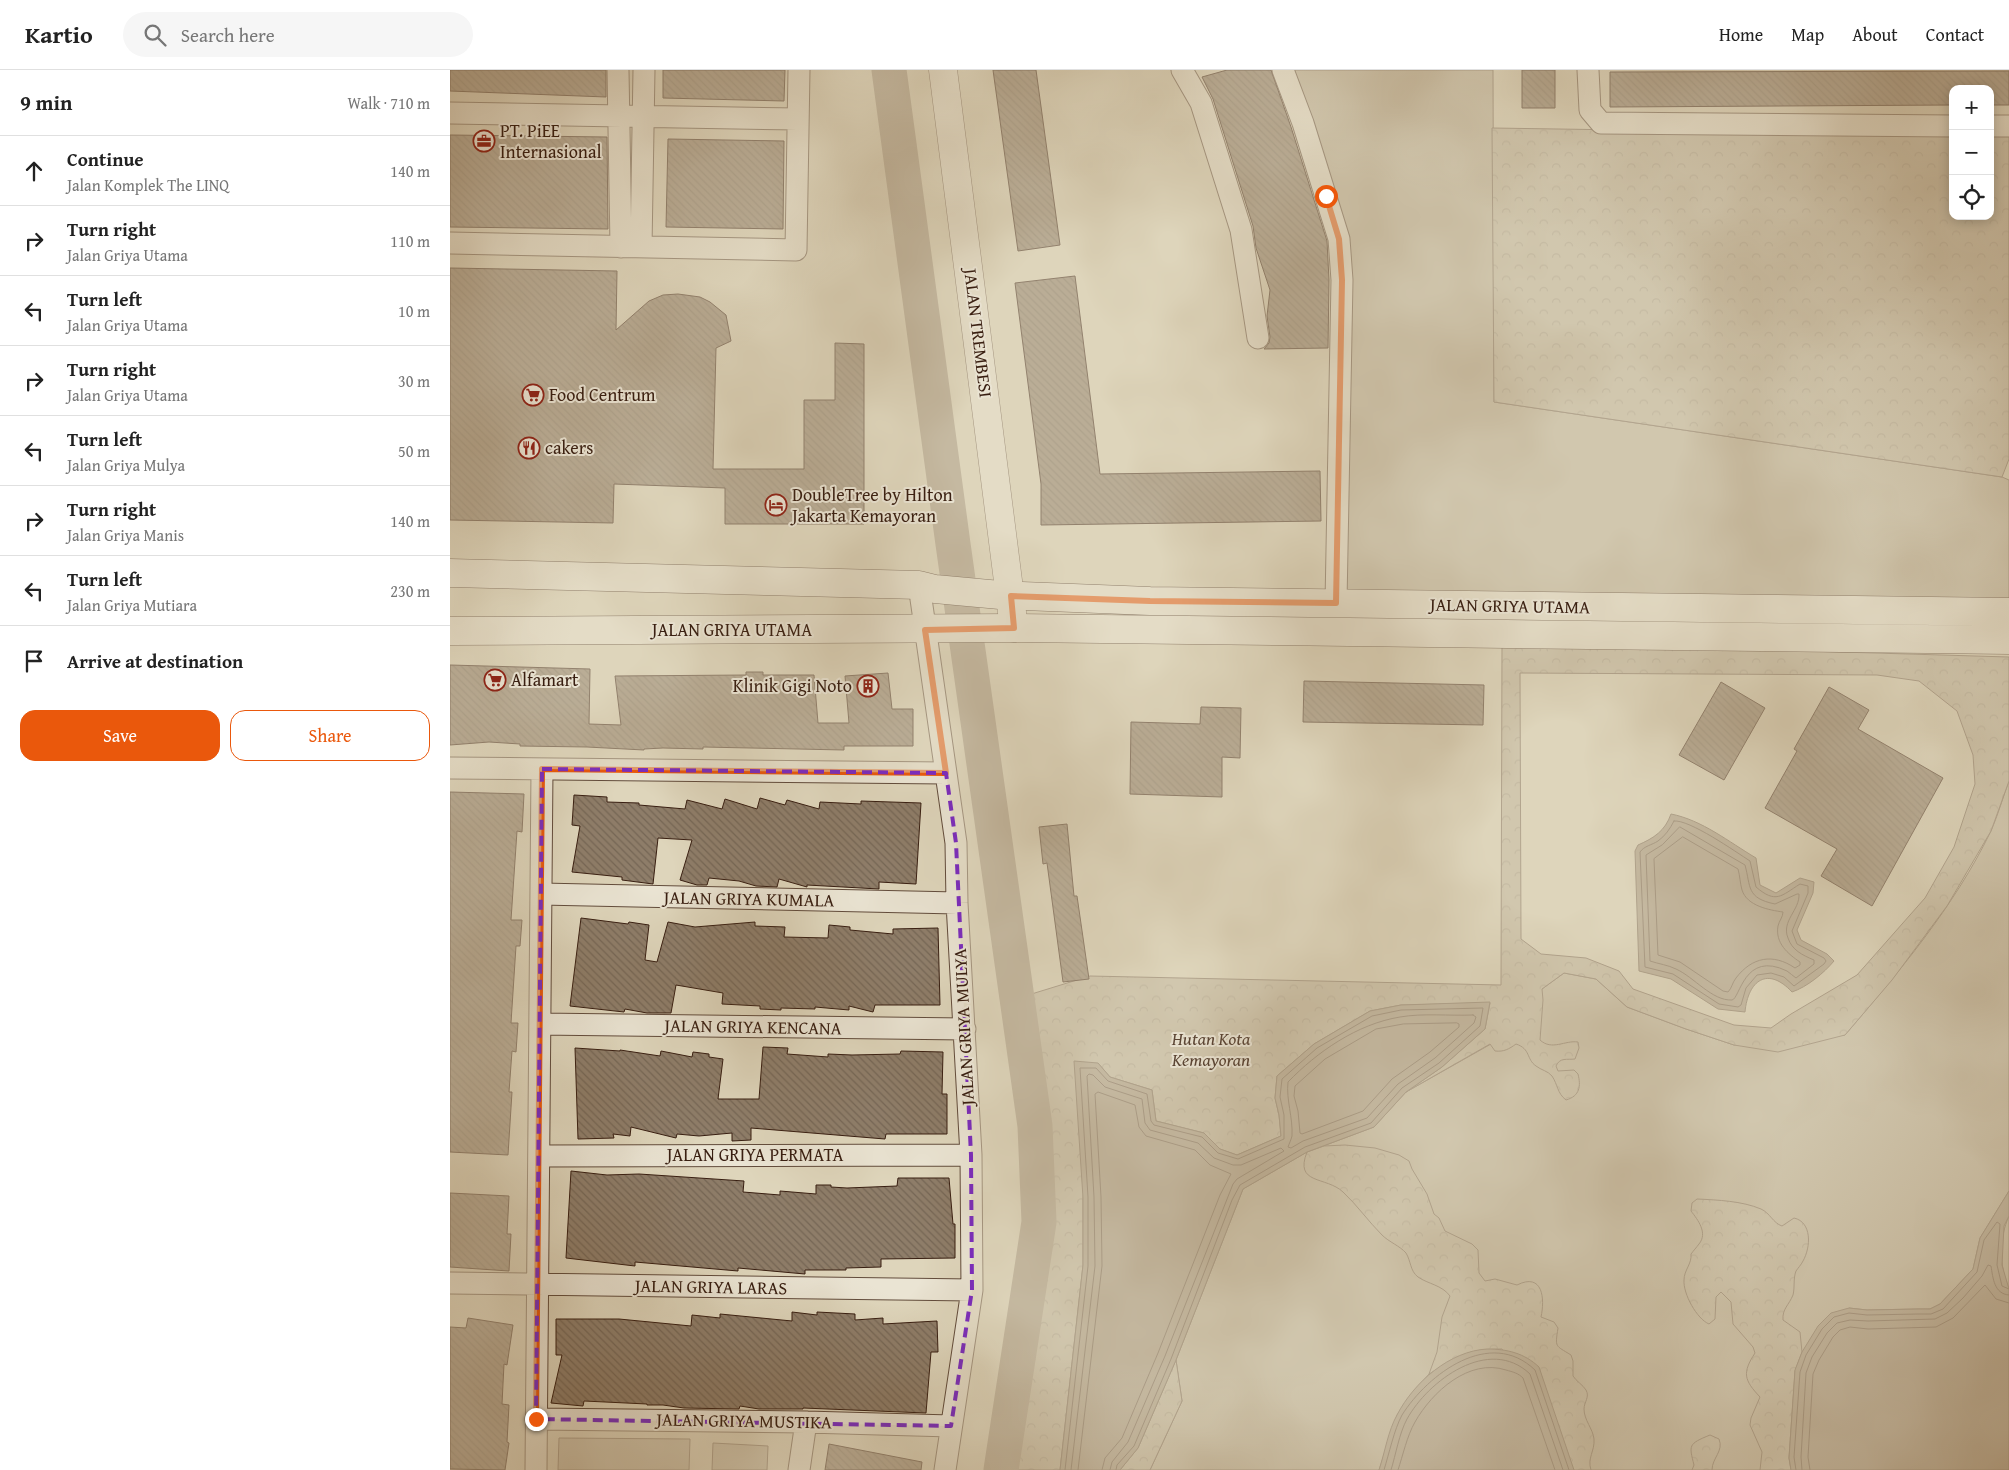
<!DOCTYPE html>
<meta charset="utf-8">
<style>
:root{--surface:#fff;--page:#f6f6f6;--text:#222;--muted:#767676;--line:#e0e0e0;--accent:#ea580c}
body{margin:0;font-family:"Gentium Book Plus",serif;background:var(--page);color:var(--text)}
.controls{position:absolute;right:15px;top:15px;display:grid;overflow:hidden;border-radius:10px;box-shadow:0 2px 12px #0003}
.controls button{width:45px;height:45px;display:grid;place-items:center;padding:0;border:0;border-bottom:1px solid var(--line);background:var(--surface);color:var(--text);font:25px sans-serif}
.stop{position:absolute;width:15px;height:15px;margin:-11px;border:4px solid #ea580c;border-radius:50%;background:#fff}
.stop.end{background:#ea580c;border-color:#fff;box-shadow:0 1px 5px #0008}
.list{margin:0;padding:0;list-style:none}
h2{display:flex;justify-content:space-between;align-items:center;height:65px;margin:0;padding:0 20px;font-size:21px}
h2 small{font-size:16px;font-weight:400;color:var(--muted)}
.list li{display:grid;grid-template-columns:32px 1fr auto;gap:15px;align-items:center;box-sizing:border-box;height:70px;padding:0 20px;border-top:1px solid var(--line)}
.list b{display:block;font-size:19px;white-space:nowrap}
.list p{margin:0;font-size:16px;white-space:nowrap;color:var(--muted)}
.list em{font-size:16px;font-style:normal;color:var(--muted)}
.actions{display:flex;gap:10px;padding:15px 20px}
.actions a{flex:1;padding:11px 0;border:1px solid var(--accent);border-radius:15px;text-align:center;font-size:18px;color:var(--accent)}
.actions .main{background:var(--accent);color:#fff}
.icon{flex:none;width:28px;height:28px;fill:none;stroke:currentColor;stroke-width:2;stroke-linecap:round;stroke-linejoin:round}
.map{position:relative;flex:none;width:1559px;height:1400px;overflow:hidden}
header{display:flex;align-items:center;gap:30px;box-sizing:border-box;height:70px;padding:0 25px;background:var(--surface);border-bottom:1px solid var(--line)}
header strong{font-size:24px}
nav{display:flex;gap:28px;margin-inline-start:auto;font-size:18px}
.search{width:350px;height:45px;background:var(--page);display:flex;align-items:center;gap:12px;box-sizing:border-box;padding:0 18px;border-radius:28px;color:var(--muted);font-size:19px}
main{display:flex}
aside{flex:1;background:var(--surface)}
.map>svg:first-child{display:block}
.green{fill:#c2b69e;stroke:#7d6a58}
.forest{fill:url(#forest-crowns);stroke:#7d6a58;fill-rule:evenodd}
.water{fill:#a69781;stroke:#7a6754}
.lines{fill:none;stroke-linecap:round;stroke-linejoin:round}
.shore{stroke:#6f5a49;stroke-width:1}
.river{stroke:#a69781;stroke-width:35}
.building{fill:url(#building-back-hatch);stroke:#381e11}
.minor-casing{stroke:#624c3c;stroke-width:23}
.tertiary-casing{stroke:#624c3c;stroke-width:29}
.secondary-casing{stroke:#381e11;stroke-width:29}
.minor{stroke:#eae4d3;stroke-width:21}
.tertiary{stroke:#eae4d3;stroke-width:28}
.secondary{stroke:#eae4d3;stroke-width:28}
.route{stroke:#ea580c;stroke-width:6}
.marked{fill:none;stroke:#7b2cbf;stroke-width:4;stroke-dasharray:10 6;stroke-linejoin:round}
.labels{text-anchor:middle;stroke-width:4;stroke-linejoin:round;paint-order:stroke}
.poi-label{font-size:18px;fill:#381e11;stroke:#eae4d3;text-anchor:start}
.street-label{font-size:18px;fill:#381e11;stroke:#eae4d3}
.park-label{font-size:18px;font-style:italic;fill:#5a4434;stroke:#eae4d3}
</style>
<header>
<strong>Kartio</strong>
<div class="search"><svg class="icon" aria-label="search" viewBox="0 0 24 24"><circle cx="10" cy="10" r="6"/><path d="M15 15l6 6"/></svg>Search here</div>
<nav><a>Home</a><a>Map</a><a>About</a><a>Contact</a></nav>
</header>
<main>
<aside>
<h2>9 min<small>Walk · 710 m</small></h2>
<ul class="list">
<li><svg class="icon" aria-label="ahead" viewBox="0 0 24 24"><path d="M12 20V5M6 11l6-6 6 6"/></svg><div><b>Continue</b><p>Jalan Komplek The LINQ</p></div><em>140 m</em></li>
<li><svg class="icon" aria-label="right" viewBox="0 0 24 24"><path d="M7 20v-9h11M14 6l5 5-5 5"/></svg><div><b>Turn right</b><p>Jalan Griya Utama</p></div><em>110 m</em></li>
<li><svg class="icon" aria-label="left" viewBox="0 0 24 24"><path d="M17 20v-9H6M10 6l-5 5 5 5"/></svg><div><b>Turn left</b><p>Jalan Griya Utama</p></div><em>10 m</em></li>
<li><svg class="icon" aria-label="right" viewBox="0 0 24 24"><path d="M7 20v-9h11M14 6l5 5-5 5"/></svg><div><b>Turn right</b><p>Jalan Griya Utama</p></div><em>30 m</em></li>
<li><svg class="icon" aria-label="left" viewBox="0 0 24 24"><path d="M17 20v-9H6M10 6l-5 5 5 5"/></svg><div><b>Turn left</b><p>Jalan Griya Mulya</p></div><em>50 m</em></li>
<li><svg class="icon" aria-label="right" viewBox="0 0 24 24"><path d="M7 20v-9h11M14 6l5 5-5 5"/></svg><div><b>Turn right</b><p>Jalan Griya Manis</p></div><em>140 m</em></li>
<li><svg class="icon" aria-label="left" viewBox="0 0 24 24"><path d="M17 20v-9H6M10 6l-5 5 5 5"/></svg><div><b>Turn left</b><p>Jalan Griya Mutiara</p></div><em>230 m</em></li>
<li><svg class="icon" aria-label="arrive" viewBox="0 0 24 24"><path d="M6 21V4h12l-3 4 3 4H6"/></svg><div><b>Arrive at destination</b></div></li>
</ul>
<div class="actions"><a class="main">Save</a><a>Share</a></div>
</aside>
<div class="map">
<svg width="1559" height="1400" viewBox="0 0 1559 1400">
<defs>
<pattern id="forest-crowns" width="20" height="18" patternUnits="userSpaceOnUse" patternTransform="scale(1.25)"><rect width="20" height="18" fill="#c2b69e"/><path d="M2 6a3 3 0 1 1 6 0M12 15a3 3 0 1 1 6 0" fill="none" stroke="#a79c87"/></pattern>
<pattern id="building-back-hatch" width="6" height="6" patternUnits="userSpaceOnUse" patternTransform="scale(1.25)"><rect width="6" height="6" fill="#8e7d69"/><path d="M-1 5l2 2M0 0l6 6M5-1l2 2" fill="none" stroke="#756655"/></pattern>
</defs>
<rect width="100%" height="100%" fill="#ded5bb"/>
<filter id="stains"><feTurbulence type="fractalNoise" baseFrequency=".004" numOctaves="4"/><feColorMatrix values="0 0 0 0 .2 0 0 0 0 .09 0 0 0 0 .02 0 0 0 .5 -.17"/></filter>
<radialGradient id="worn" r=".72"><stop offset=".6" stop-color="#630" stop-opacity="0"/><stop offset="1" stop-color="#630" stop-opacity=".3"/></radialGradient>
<path class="green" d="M833,0H1043L1044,332L1552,407L1559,410V535L886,533L891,198Z
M1559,711V1121L1530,1168L1523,1199L1490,1234L1480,1239H1468L1417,1240L1399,1238L1339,1388L1341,1400H1124V1398L979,1304L967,1317L947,1345L929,1400H700L732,1331L726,1290L793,1119L857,1082L924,1057L956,1022L1041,974L1092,919L1114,903L1146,909L1177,937L1236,959L1284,975L1395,965C1449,902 1504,837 1541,761C1548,745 1553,727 1559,711Z
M1559,1146V1219C1549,1196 1549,1168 1559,1146Z
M109,1368L240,1369L239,1400H108Z
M263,1373L318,1376L317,1400H262Z"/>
<path class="forest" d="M1042,58L1503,65V146H1540V66H1559V389L1552,407L1044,332Z
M1052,572L1559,587V711L1541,761L1497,836L1442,910L1395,965L1328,982L1284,975L1236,959L1177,937L1146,909L1114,903L1092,919L1093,930L1090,970C1102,981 1115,970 1128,972L1129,978L1125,989C1117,990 1110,987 1106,996L1108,1001L1124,1000L1128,1004C1131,1016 1130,1026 1116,1030C1107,1023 1108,1015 1102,1006C1098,1001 1091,1000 1086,996C1076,989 1081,979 1066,974C1059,979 1054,982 1045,981L1040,974L956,1022L992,997L1035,959L1040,933L951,935L920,941L864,974L827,1006L825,1028L829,1045L831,1066L787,1085L770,1079L754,1063L706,1051L702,1020L660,1007L648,993L633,1128V1195L610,1400H562L597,1165L595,1088L575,926L640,906L1051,915ZM1070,603L1427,605L1469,611L1507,641L1523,685L1525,714L1504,777L1475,828L1407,905L1341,944L1321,958L1284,955L1183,919L1169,901L1136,888L1091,884L1071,869Z
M895,1075L925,1078L949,1085L959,1091L962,1099L977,1124L984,1144L989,1148L995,1161L1022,1174L1028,1180L1029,1203L1035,1211L1045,1209L1067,1215C1093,1202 1095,1229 1091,1247L1104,1252L1108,1258C1105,1278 1105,1275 1121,1285L1123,1291V1306C1126,1311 1133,1315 1136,1320C1140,1327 1134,1332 1134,1339C1134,1350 1143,1359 1144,1369C1145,1381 1137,1388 1141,1400H1124L1052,1279C1016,1279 1009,1286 979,1304L987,1282L992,1247L1000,1226C992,1215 978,1214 968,1207C960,1201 961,1191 956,1183C950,1176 939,1172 932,1165C918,1151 907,1135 893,1122C876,1106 844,1115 857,1082L874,1076Z
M1247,1129C1268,1130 1292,1131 1311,1139C1320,1143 1323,1153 1332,1156L1344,1148C1362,1152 1361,1177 1353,1191C1351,1195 1348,1198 1346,1201C1343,1209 1345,1217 1343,1225C1339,1235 1332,1239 1333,1250L1350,1262L1352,1282L1345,1301L1339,1388L1341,1400H1310L1312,1382L1300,1355L1301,1348L1310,1327C1294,1310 1292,1303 1305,1283L1303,1277L1283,1254L1281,1232L1271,1222L1266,1227L1265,1249L1259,1254C1247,1249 1233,1224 1234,1210C1234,1200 1242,1194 1241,1184C1244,1180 1246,1178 1249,1174C1258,1163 1248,1150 1241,1141L1242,1133Z
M726,1290L732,1331L700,1400H670L688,1378Z
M1260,1365L1269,1369C1274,1381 1262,1388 1262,1400H1242L1244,1395C1239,1375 1238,1374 1260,1365Z"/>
<path class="water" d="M1221,744C1252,750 1279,772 1306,788L1310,815L1326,823L1350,808L1364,812L1363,823L1347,860L1351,870L1377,884L1384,891C1374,903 1357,917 1342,922C1318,896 1298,910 1295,942L1268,939L1221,909L1189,901L1185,781L1188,775C1204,768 1215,761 1221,744Z
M1040,932L1035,959L992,997L956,1022L924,1057L857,1082L793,1119L726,1290L688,1378L670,1400H610L633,1195V1128L624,991L648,993L660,1007L702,1020L706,1051L754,1063L770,1079L787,1085L831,1066L829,1045L825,1028L827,1006L864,974L920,941L951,935Z
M1559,1121V1146L1554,1156L1552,1195L1559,1219V1400H1341L1339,1388L1345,1300L1352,1282L1368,1256L1381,1243L1399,1238L1417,1240L1468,1239H1480L1490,1234L1523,1199L1530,1168Z
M1037,1279C1057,1279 1074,1283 1089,1297L1124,1400H929C935,1382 938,1361 947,1345C964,1312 1000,1281 1037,1279Z"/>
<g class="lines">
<path class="shore" d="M1224,751C1239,749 1286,782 1300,791L1306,817C1326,834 1331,826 1350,814L1358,816V823L1342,861L1347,874L1374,888L1376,891L1374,894L1344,916L1334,907L1321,903L1307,905L1296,918L1291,935L1288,937L1269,934L1223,904L1195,897L1190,782C1194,776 1202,775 1208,771C1215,766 1220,759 1224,751Z
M1230,757L1295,795C1301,817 1296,828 1325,834L1347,824H1349C1350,840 1331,851 1338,868C1342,880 1352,885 1364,890V894L1346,908C1343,906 1340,903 1337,901C1294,880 1290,929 1282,930C1262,931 1244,907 1226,899C1218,895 1209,894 1200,891L1196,785L1212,775Z
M1233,767L1288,799C1290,806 1290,813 1292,820C1297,836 1319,840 1333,842C1333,847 1329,851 1328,856C1325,873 1338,884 1350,892V895L1345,898C1323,883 1302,887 1286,908C1282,913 1282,918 1278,922L1273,921L1230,892L1208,885L1204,789Z
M1023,945L1026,947L1024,953L985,988L948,1014L917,1048L853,1071L841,1078L838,1077C839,1074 841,1070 842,1066C843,1047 836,1030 838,1012C867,982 907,954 950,947C973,943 999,946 1023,945Z
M1007,953L1009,954V957L980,982L942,1009L913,1041L852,1064L850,1063L848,1041L844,1026L845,1016L875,989L926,959L953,954Z
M615,1400L638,1196V1127L630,998H646L658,1011L697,1024L701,1051L704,1055L752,1067L768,1083L788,1089L834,1069V1045L830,1027L832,1009L867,978L922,946L951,940L1033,938L1030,956L989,993L952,1018L921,1053L855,1077L790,1115L782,1130L721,1289L684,1376L667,1395L666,1400
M621,1400L645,1196L644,1127L637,1006L639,1004L643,1005L655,1017L692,1029L695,1053L700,1060L748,1073L764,1088L783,1095H791L831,1078L834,1081L787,1109L783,1114L715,1286L678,1372L662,1392L660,1400
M628,1400L652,1196L651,1127L645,1024L648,1022L685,1035L689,1057L696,1066L745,1080L760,1095L781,1104L770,1125L708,1283L672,1368L655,1388L652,1400
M934,1400C939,1384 944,1360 952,1345C978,1304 1040,1257 1085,1300L1119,1400
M941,1400C946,1384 949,1364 957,1349C978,1311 1039,1265 1080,1304L1113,1400
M948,1400C953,1385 957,1366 965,1352C982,1322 1019,1288 1056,1300C1063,1302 1068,1303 1073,1308L1105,1400
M1346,1400L1344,1387L1350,1302L1356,1285L1372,1259L1384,1247L1399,1243L1417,1245L1468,1244H1481L1493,1239L1527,1202L1534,1170L1547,1152L1550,1154L1547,1195L1552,1216L1559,1219
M1352,1400L1351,1387L1356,1303L1362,1287L1377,1263L1387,1253L1400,1250L1418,1251L1485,1249L1497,1243L1513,1228L1532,1206L1538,1195L1541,1196C1543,1208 1544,1224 1559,1225
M1360,1400L1358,1387L1363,1304L1369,1290L1383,1267L1390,1260L1400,1257L1418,1259L1486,1257L1503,1248L1535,1215L1546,1229L1559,1233"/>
<path class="river" d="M439,0L503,474L585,1056L589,1152L551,1400"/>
</g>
<path class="building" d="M0,0H156V27L0,21Z
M213,0H335L334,31L213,28Z
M543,0H586L610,175L568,181Z
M777,0H821L841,57L877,171L879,210L878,278L814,279L819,273L820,267L817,246L820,220L806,178L803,156L763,29L752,7Z
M1072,0H1105V38H1072Z
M1559,1V35H1540V19H1503V35L1160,37V2Z
M0,65L157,67L158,159L0,157Z
M218,69L334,71L333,159L216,157Z
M0,198L167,201L166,260L199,231L213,225L228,224L250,227L260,232L276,245L281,271L266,278L263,399H354V330H385V273L414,274V454H275V418L164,414L163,453L0,450Z
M625,206L650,404L870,401L871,451L591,455V414L565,213Z
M0,595L140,599L139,654L171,655L165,606L296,605V602H313V605H364L368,653H399L395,606L438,603L442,639H463V676H394V680L253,677V679L213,678L194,679V680L137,677L70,676V674L39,672L0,675Z
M854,611L1034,615L1033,655L853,652Z
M1271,612L1315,638L1274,710L1229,685Z
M1379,617L1419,640L1408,659L1493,708L1422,836L1371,806L1387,779L1315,738L1347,681L1344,679Z
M751,637L791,638L790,688L772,687V727L680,724L681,652L750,654Z
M0,722L74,724L72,762L67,761L61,850H72L70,876H66L61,953H68L66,982L62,981L59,1022H62L58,1085L0,1082Z
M124,725L157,727V732L189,733V735L235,739L237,730L272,739L275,729L307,739L310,728L335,735L337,730L369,739L370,732L411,734V731L471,733L466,814L429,812V819L357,815V817L329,809L327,817L306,816L289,811L259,808L257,815H247L230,810L242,770L208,768L203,814L172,810V807L122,802L130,756L122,755Z
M617,754L624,826H627L639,909L613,912L597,793L593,794L589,757Z
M131,848L178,854L179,852L199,855L195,890L207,892L218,852L245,857L305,852V856L335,857L334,867L378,868L379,855L400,857V860L443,864V859L488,858L490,935H425L423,942L399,936V940L365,937V939L331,938V940L310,939V936L272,934L273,923L226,915L221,943H197L175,939L174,942L120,936Z
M313,977L338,978L337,984L378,987V984L402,985L450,984L451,981L493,982L492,1024H497V1064H436L435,1069L301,1058V1070L282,1071V1063L249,1066L227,1064L226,1068L181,1057L180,1066L163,1064L164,1068L128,1069L125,978L170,981V980L210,986L211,981L242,987L243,982L259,984V987L273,989L268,1029H309Z
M121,1101L157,1105L189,1104L294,1111L293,1122L330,1125V1121L366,1124V1115H381V1117L397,1118L447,1116L448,1108H499L503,1154H505V1188L431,1189V1197L396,1198V1200H355V1204L288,1198V1201L185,1192V1196L116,1188Z
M0,1123L59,1126L57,1164H61L59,1201L0,1197Z
M342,1242L367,1245V1242L405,1244V1250L433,1248V1254L487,1251L488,1282H481L476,1343L353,1338V1339H309L290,1336L289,1339L234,1338L213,1335H197V1334L134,1331L133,1336L101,1333L112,1285H106V1249H169L241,1256L242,1245L270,1248V1244L342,1251Z
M18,1248L63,1255L57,1295L54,1294L52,1334L59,1335L57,1372L59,1373L55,1400L0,1399V1257L16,1258Z
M379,1374L472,1392L471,1400H375Z"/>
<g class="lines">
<g class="minor-casing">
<path id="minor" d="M168,0L171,177
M732,0L751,33L791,160L808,268
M833,0L853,53L889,169L892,210L886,533
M1138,0L1140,40L1151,53L1503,56
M0,43L348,49
M1540,56H1559
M0,173L346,180L349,0
M191,177L194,0
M469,515L506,773L507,833L521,1085L522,1220L495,1400
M0,698L496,703
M91,824L507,833
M90,954L515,959
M89,1086L521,1085
M0,1213L522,1220
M86,1349L356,1352L501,1356
M86,1400L92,699
M349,1400L356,1352"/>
</g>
<g class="tertiary-casing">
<path id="tertiary" d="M493,0L564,558"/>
</g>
<g class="secondary-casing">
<path id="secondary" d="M0,503L469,515L485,519L550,525L700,531L1559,542
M0,561L564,558L1559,570"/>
</g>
<use href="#minor" class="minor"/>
<use href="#tertiary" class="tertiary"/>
<use href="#secondary" class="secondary"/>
</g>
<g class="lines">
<path class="route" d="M86,1349L92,699L496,703L475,560L564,558L561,526L700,531L886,533L892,210L889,169L876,126"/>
</g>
<path d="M0 0H1559V1400H0ZM92,699L496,703L506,773L521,1085L522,1220L501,1356L86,1349Z" fill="#ded5bb" fill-opacity=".55" fill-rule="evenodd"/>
<path class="marked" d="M92,699L496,703L506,773L521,1085L522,1220L501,1356L86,1349Z"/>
<defs>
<g id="office-ring" transform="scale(1.125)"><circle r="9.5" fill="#eae4d3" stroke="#8f2418" stroke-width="1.5"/><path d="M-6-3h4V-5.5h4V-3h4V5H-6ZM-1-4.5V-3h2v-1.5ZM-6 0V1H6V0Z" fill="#8f2418"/></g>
<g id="supermarket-ring" transform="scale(1.125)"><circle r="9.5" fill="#eae4d3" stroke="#8f2418" stroke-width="1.5"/><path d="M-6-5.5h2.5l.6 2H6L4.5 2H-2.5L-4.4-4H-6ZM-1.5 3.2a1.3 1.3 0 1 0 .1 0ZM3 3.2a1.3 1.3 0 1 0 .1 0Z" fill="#8f2418"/></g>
<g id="restaurant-ring" transform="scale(1.125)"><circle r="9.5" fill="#eae4d3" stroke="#8f2418" stroke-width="1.5"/><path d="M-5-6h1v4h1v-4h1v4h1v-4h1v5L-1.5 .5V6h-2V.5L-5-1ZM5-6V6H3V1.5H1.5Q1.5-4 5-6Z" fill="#8f2418"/></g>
<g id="hotel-ring" transform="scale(1.125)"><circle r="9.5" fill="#eae4d3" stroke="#8f2418" stroke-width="1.5"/><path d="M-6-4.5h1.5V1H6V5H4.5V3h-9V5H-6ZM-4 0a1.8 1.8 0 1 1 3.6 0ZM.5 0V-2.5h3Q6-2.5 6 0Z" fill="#8f2418"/></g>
<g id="building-ring" transform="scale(1.125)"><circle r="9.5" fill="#eae4d3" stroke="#8f2418" stroke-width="1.5"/><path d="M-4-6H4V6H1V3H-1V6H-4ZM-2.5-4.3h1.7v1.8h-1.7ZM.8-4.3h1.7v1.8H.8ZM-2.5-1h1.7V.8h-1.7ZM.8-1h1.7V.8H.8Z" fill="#8f2418"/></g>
</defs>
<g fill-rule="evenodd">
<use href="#office-ring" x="34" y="71"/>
<use href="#supermarket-ring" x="83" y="325"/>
<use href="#restaurant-ring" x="79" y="378"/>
<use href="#hotel-ring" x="326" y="435"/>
<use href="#supermarket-ring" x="45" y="610"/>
<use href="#building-ring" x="418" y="616"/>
</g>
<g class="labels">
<g class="poi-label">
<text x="50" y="67">PT. PiEE<tspan x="50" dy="21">Internasional</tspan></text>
<text x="99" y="331">Food Centrum</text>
<text x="95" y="384">cakers</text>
<text x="342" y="431">DoubleTree by Hilton<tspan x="342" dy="21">Jakarta Kemayoran</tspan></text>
<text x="61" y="616">Alfamart</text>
<text x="402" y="622" text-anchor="end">Klinik Gigi Noto</text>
</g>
<g class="street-label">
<text transform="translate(528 263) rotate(83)" y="6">JALAN TREMBESI</text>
<text transform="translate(1060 536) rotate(1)" y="6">JALAN GRIYA UTAMA</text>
<text x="282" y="566">JALAN GRIYA UTAMA</text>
<text transform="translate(299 829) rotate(1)" y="6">JALAN GRIYA KUMALA</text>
<text transform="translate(303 957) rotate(1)" y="6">JALAN GRIYA KENCANA</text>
<text transform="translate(514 957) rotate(-93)" y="6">JALAN GRIYA MULYA</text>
<text x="305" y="1091">JALAN GRIYA PERMATA</text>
<text transform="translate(261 1217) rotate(1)" y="6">JALAN GRIYA LARAS</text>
<text transform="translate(294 1351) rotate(1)" y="6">JALAN GRIYA MUSTIKA</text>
</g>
<g class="park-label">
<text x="761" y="975">Hutan Kota<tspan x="761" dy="21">Kemayoran</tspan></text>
</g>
</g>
<rect width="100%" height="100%" filter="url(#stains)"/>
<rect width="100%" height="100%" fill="url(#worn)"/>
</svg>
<div class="controls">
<button>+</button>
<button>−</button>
<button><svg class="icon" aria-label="locate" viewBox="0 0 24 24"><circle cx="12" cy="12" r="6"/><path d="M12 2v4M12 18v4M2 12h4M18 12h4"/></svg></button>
</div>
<div class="stop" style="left:876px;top:126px"></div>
<div class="stop end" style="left:86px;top:1349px"></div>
</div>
</main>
